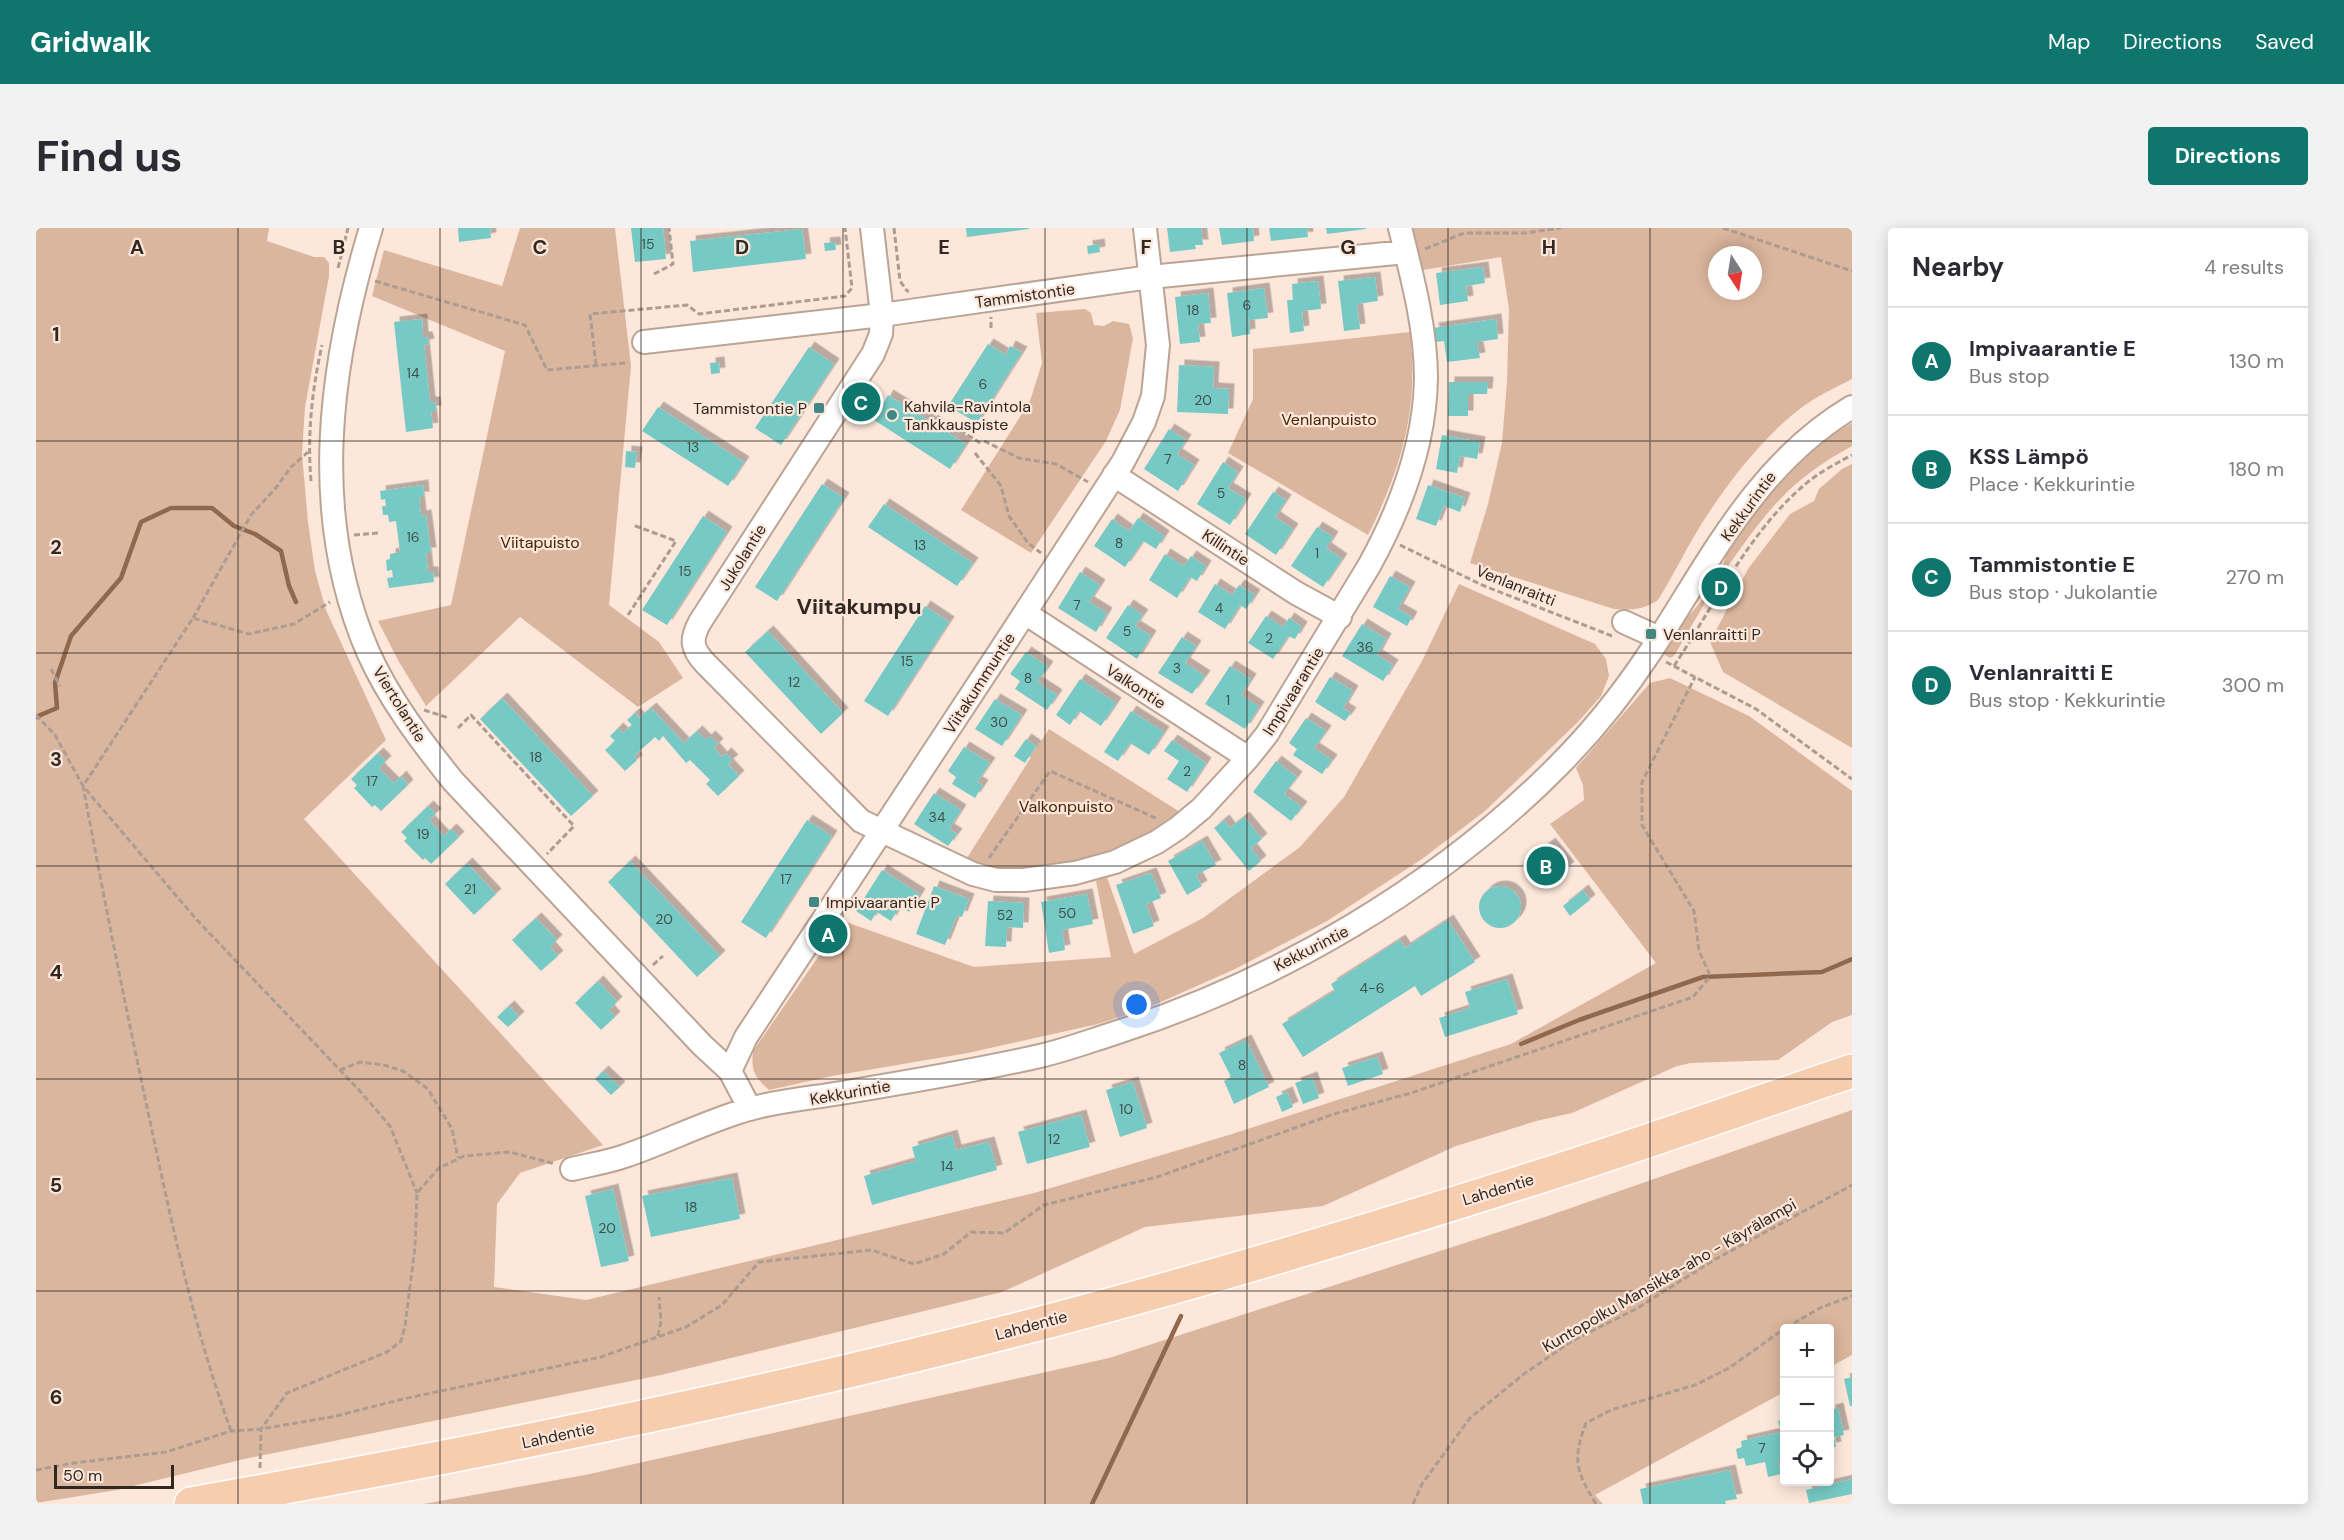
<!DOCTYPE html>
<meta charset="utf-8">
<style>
:root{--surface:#fff;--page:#f2f2f3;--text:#2b2b33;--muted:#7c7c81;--line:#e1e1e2;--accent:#0f766e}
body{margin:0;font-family:"DM Sans",sans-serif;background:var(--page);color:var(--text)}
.controls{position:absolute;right:18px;bottom:18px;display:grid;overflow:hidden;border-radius:6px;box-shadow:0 3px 15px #0003}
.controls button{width:54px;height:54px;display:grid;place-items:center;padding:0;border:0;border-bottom:2px solid var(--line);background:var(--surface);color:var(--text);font:30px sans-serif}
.compass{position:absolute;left:1672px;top:18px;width:54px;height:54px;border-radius:50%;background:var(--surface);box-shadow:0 3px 15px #0003;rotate:168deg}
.scale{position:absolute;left:18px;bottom:15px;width:120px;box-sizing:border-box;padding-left:6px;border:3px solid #312821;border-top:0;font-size:16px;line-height:21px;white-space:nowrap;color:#312821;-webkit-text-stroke:4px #fce7da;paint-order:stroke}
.you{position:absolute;left:1101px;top:777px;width:21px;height:21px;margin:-15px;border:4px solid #fff;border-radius:50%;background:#1a73e8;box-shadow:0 0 0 9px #1a73e833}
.badge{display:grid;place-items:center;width:39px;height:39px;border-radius:50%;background:var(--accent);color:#fff;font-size:20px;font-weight:700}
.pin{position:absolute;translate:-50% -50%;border:3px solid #fff;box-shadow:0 2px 6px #0006}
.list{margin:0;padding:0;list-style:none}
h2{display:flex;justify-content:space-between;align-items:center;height:78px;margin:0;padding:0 24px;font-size:26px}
h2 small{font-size:20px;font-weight:400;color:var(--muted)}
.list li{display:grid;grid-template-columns:39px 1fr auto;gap:18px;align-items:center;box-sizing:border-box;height:108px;padding:0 24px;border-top:2px solid var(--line)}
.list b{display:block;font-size:22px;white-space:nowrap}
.list p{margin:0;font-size:20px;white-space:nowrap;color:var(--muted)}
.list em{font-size:20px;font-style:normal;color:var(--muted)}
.icon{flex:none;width:33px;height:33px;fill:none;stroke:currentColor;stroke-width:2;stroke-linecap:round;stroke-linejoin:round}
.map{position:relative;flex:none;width:1816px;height:1276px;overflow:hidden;border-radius:6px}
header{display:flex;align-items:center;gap:36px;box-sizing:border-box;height:84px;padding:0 30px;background:var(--accent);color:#fff}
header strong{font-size:28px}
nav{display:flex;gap:33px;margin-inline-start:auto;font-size:21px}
.intro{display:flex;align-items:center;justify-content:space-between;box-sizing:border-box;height:144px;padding:0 36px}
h1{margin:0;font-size:42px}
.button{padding:15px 27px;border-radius:6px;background:var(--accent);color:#fff;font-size:21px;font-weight:700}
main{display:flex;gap:36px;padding:0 36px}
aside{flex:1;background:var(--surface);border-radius:6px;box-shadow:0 3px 15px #0003}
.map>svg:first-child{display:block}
.green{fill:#dbb69e;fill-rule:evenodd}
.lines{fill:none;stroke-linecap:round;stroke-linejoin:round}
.stream{stroke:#90684d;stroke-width:4.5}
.building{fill:#76c9c4;filter:url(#shadow)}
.minor-casing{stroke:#bba494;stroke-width:26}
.highway-casing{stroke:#fff;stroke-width:36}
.path{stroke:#ac9c91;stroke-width:3;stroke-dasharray:6 3;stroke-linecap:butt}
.minor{stroke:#fff;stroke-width:22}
.highway{stroke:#f7cdb0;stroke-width:33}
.grid{fill:none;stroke:#312821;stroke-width:1.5;stroke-opacity:0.55}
.poi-dot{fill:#418884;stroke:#fce7da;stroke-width:2}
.labels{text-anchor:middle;stroke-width:4.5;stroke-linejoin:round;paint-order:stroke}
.number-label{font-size:14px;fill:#42504a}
.street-label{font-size:16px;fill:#312821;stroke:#fce7da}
.poi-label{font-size:16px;fill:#312821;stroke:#fce7da;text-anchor:start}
.park-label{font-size:16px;fill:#462305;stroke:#fce7da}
.district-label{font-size:22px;font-weight:bold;fill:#312821;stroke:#fce7da}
.grid-label{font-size:20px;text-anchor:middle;font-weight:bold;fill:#312821;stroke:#fce7da;stroke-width:4.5;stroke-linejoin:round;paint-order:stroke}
</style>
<header>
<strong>Gridwalk</strong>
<nav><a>Map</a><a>Directions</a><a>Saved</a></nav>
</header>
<div class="intro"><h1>Find us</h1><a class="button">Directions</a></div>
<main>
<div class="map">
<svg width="1816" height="1276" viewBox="0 0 1816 1276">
<defs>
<filter id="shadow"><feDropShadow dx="5.5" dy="-5.5" stdDeviation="0" flood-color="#0004"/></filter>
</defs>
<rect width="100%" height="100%" fill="#fce7da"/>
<path class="green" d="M0,0H233L231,13L278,29H288L293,35V48L269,179L266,226L272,294L279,343L290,382L350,512L268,591L567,917L484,945L461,976L458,1059L550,1072L998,965L1193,907L1475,816L1620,735L1514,596L1548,572L1547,557L1540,540L1614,455L1634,450L1713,488L1816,563V787L1796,794L1742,832L1655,835L1641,838L1536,885L1500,893L1420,918L1287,978L1109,999L966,1064L625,1147L208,1231L81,1262L0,1275Z
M484,0H579L595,138L573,377L623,414L647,450L602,479L484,389L390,478L363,434L342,393L415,377L469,123L336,68L348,22L466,58Z
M1377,0H1816V151C1801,159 1785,166 1772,175C1732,202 1688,259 1663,300C1649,323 1637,348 1622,372C1608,382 1595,382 1578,381L1434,335L1452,276L1466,215L1471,154L1473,81L1465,29L1387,42ZM1681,27H1717V63H1681Z
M1049,81L1055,85L1058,97L1068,98L1077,93L1093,96L1097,110L1084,182L1070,213L995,325L925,282L994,173L1006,135L1000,85Z
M1374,104C1383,181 1366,239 1332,307L1192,225L1217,171V121Z
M1816,195V218C1753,252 1730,284 1690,341L1686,339C1703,284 1766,222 1816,195Z
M1816,236V520L1687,444L1674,414L1712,341L1754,286L1778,273L1783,261L1806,241Z
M1423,356L1559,416L1570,431L1573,448L1565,468L1542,494L1449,583L1386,631L1291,693L1199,741L1109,781L1062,796L932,825L796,848L733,862C718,848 715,843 717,823L807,693L938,739L1075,729L1060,653L1071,649L1098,726L1167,690L1264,619L1308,569L1385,435Z
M1667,371L1670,373L1638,428L1634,430L1627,426L1643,399Z
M1013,501L1144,584C1135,592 1126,601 1115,607C1082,625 1021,643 983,642C965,642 946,638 929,633Z
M1816,882V1127L1794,1139V1100H1748V1164L1559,1267L1567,1276H387L549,1247L1073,1130L1509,989Z"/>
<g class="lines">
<path class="stream" d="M0,489L21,480L19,455L35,408L85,350L105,294L135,280H176L198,298L219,306L245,323L253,358L260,374
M1485,816L1543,792L1667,749L1786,744L1816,731
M1056,1276L1145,1088"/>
</g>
<path class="building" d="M422,0H454L455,10L423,14Z
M595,0H627L630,31L599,34Z
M930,0H993V1L931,9Z
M1131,0H1165L1167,17H1159L1160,21L1134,24Z
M1183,0H1217L1218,13L1186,17Z
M1233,0H1271L1272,9L1235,13Z
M1290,0H1330V1L1291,6Z
M766,1L770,31L657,44L654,13Z
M799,14L800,22L789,23L788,15Z
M1063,16L1064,24L1052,26L1051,18Z
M1447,39L1449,55L1430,58L1432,73L1404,77L1400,45Z
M1339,49L1342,73L1321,76L1324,101L1308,103L1302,53Z
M1282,53L1285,81L1266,83L1268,103L1254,105L1251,72H1257L1256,56Z
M1228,60L1232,90L1213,92L1214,106L1196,109L1191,65Z
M1172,65L1175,95L1162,96L1164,114L1144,116L1139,69Z
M386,91L387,109H391L393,116L388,117L394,174H399L400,183H395L397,200L370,204L358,94Z
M1460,91L1462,111L1441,114L1444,130L1411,134L1408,113L1400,114L1397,100Z
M952,116L970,127L974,118L986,124L941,195L912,178Z
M773,119L798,136L745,217L719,200Z
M683,134L684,145L675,146L674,135Z
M1143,137L1178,139L1177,160L1193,161L1192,186L1141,184Z
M1413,154H1452L1451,166H1432V188H1412Z
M852,167L930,216L914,241L838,192Z
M622,179L708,234L692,258L606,203Z
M1133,201L1150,212L1141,226L1158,237L1142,263L1108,241Z
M1406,207L1444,214L1441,231L1424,228L1421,245L1400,241Z
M590,223L601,224L599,240L589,239Z
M1187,234L1202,244L1192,260L1210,271L1194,297L1161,276Z
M786,256L808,270L741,373L719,359Z
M387,257L388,269H383L385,288L390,287L395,325H390L392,344H397L398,354L353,360L351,350L357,349L356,342L351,343L350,332L354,331V326L364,324L360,293L353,294L352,287H347L346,278H350L349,271L345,272L344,263Z
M1392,257L1429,270L1424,284L1408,278L1400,298L1380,291Z
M1237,264L1250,272L1239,289L1257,301L1240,327L1209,306Z
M848,276L937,335L921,358L832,299Z
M667,288L691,304L631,397L606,382Z
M1102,290L1128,308L1120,321L1107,313L1089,339L1058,318L1076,291L1093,303Z
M1281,299L1297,309L1290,320L1306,331L1287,359L1255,338Z
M1129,326L1148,338L1155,328L1170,338L1161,353L1154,349L1141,370L1113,352Z
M1044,344L1064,357L1053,374L1071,385L1060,404L1022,380Z
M1354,348L1374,359L1362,381L1376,389L1371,398L1337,379Z
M1179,356L1196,367L1203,357L1219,367L1210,381L1204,377L1189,401L1162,384Z
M1092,377L1107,387L1099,398L1115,408L1101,431L1070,410Z
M889,378L913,394L852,488L828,473Z
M1230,388L1247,399L1253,390L1266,399L1259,411L1252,408L1237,431L1212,415Z
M1326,396L1350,411L1341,427L1357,437L1347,453L1306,428Z
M732,403L807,485L785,506L709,424Z
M1146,409L1160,418L1149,435L1169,448L1156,466L1122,445Z
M990,424L1012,439L1001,454L1021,467L1011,482L979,461L984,453L974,446Z
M1194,438L1215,451L1205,467L1223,479L1209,501L1169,476Z
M1294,449L1317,463L1307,480L1315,485L1309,493L1279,474Z
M1044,451L1080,475L1065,498L1043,483L1034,497L1020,487Z
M466,470L557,568L535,588L444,491Z
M959,471L986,487L966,518L939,501Z
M615,480L648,515L661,503L670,512L674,508L682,516L678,520L686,529L690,525L697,532L692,536L703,548L682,568L670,556L674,552L654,532L650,535L627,508L623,513L619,509L598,528L601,532L589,543L569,522L579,513L574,508L582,500L587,505L596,497L591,492L599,485L603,490Z
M1095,483L1128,504L1113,527L1094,515L1082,533L1068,524Z
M1270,490L1290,503L1278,520L1296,532L1286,546L1257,527L1261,521L1253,515Z
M990,511L1000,518L989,535L978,528Z
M1136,512L1170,535L1151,564L1131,551L1143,533L1128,523Z
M928,519L954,535L941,554L947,557L939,570L916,556L920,549L912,543Z
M342,525L350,533L343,540L358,555L365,548L372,557L345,583L339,577L336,579L318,560L321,557L315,551Z
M1240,533L1261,549L1248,566L1266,579L1255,593L1217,564Z
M898,565L925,582L913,601L921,606L912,618L878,596Z
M392,578L400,586L393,592L408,608L415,601L423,609L395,636L389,630L387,632L368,613L371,610L365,604Z
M1208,589L1226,611L1215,620L1225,633L1213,643L1178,600L1188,592L1194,600Z
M771,592L796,608L730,710L705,694Z
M1166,613L1180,637L1160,647L1166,658L1151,667L1132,633Z
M1514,615L1533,639L1506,661L1487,637Z
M594,633L684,728L661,749L572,654Z
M431,635L460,666L438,687L409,656Z
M846,642L884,666L873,684L864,678L855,693L841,684L835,693L820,683Z
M1115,645L1125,670L1110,676L1118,698L1097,706L1080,657Z
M1443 679a21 21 0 1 1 42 0a21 21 0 1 1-42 0Z
M898,658L933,671L926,689L921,687L909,717L880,706Z
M1547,662L1554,672L1534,688L1527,678Z
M1051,666L1057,696L1026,702L1029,722L1013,725L1005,674Z
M952,673L988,675L987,700L971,699L970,719L949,718Z
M500,690L521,712L514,719L522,728L505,743L476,712Z
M1412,692L1439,734L1385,768L1379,758L1267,829L1246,796L1299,763L1295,756L1364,712L1369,720Z
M1471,751L1482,786L1409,809L1403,790L1434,780L1429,764Z
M562,753L581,774L573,782L579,789L565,802L539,775Z
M473,778L483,789L472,799L461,789Z
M1210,812L1233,859L1198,876L1188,853L1195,849L1183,825Z
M1341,829L1347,846L1312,858L1306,840Z
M567,843L584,859L575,867L559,851Z
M1276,849L1283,870L1267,876L1259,855Z
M1097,854L1111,900L1084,909L1070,862Z
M1251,864L1257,879L1246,884L1240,869Z
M1045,887L1054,919L991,936L982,904Z
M916,907L920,922L953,914L961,942L836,977L828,948L880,933L876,919Z
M696,950L704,991L615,1009L606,968Z
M577,961L593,1033L565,1039L549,968Z
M1816,1149V1178H1814L1808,1151Z
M1802,1180L1808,1207L1798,1209L1800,1219L1794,1220V1182Z
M1748,1192V1230L1742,1232L1745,1246L1732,1249L1729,1234L1710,1238L1708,1230L1702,1231L1700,1221L1706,1219L1705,1213L1745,1204L1742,1193Z
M1694,1242L1701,1271L1689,1273L1690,1276H1607L1604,1261Z
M1816,1251V1266L1773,1275L1770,1262Z"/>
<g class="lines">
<g class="minor-casing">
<path id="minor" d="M335,0C293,138 273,287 332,424C353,471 385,513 417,553L666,817L694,843L714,881
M836,0L846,87L845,106L837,126L664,394C654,412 656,421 669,435L825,593L937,646L960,652H988L1039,645L1079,634L1121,614L1142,600L1166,580L1212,530L1231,506L1333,338C1365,280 1389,216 1390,150C1390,100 1376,48 1364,0
M608,114L846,87L1114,49L1370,24
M1078,247L1260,365L1304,389
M989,385L1212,530
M1588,394L1623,410
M694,843L710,809L966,420L1087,234L1108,194L1117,168L1122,117L1109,0
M536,941C553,937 572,934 589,928C630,914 671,893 713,881C742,873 775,870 805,865C872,854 938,843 1004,828C1030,822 1054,813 1079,805C1242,753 1402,659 1522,538C1557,503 1588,464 1615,423C1674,333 1720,236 1816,179"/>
</g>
<g class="highway-casing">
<path id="highway" d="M155,1276C430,1227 704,1173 975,1103C1153,1057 1330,1004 1505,948C1609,915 1712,878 1816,843"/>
</g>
<path class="path" d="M858,0L864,53L871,63H873
M1687,0L1816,43
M1389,21L1428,5H1489L1525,0
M302,40L312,0
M618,46L637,36L633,0
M339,53L489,97L511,142L589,135
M955,100V89
M560,137L554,86L651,77L663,86L809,68L816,60L809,0
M901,188L946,216
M948,213L983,230L1020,236L1052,254
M939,225L965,258L973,288L992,315L1005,325
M275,253C271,207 276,162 286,117
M318,307L342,305
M1364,317L1446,357L1576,408
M592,387L640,313L597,297
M157,390L215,287L239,261L255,239L272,224
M1630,434L1720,481L1816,551
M1638,438C1680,375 1713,302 1773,253C1786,243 1801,235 1816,227
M15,441L24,458
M388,482L413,490
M0,487L19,507L47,558L160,691L323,862L354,898L381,965
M422,500L435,487L538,598L511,626
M953,630L1014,543L1122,591
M617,737L627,728
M304,842L324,834L348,837L367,843L392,861L416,901L422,930
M1750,1100L1784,1080L1816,1068
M622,1108L625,1093L623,1069
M195,1203C157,1098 134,988 111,879C88,772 67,665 47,558L157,390L213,406L258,396L294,374
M224,1240L225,1201L251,1165L351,1124L365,1113L369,1098L379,1019L381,965L403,940L428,928L474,924L519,936
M0,1242L38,1235L130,1224L195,1203L225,1201L296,1189L367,1171L565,1129L650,1099L686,1077L723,1034L835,1022L878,1036L908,1026L935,1004L968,1005L1008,977L1121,949L1298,886L1375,865L1657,769L1672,751L1673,745L1663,723L1658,683L1606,597V554L1659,449
M1377,1276L1386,1256L1434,1190L1488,1146L1536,1113L1600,1081L1678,1032L1816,957
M1560,1276C1540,1243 1536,1232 1550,1195L1575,1182L1659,1157L1693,1140L1748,1101"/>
<use href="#minor" class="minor"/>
<use href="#highway" class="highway"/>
</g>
<path class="grid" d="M202,0V1276M404,0V1276M605,0V1276M807,0V1276M1009,0V1276M1211,0V1276M1412,0V1276M1614,0V1276M0,213H1816M0,425H1816M0,638H1816M0,851H1816M0,1063H1816"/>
<g class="poi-dot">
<rect x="777" y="174" width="12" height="12" rx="3"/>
<circle cx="856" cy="187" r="6"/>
<rect x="1609" y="400" width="12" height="12" rx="3"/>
<rect x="772" y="668" width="12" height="12" rx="3"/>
</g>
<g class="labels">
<g class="number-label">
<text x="612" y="21">15</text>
<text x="1211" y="82">6</text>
<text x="1157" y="87">18</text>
<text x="377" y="150">14</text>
<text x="947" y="161">6</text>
<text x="1167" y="177">20</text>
<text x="657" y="224">13</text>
<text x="1132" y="236">7</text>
<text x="1185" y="270">5</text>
<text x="377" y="314">16</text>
<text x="1083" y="320">8</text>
<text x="884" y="322">13</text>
<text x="1281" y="330">1</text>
<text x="649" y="348">15</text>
<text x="1041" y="382">7</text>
<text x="1183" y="385">4</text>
<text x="1091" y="408">5</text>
<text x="1233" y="415">2</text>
<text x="1329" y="424">36</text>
<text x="871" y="438">15</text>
<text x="1141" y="445">3</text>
<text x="992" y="455">8</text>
<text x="758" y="459">12</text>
<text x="1192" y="477">1</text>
<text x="963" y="499">30</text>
<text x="500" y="534">18</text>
<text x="1151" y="548">2</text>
<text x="336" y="558">17</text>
<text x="901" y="594">34</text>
<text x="387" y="611">19</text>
<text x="750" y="656">17</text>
<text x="434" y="666">21</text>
<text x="1031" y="690">50</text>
<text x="969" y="692">52</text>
<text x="628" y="696">20</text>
<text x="1336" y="765">4-6</text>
<text x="1206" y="842">8</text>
<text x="1090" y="886">10</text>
<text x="1018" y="916">12</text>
<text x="911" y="943">14</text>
<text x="655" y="984">18</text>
<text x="571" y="1005">20</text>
<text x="1726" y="1225">7</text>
</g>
<g class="street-label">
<text transform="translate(989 67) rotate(-8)" y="6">Tammistontie</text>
<text transform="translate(1712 278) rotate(-54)" y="6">Kekkurintie</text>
<text transform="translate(1190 319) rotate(33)" y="6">Killintie</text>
<text transform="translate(706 329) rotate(-58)" y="6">Jukolantie</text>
<text transform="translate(1480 357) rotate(22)" y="6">Venlanraitti</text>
<text transform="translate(943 455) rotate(-57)" y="6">Viitakummuntie</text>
<text transform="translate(1100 458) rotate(33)" y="6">Valkontie</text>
<text transform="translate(1257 463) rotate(-58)" y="6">Impivaarantie</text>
<text transform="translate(364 476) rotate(58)" y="6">Viertolantie</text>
<text transform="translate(1275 720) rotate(-27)" y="6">Kekkurintie</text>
<text transform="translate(814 864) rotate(-10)" y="6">Kekkurintie</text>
<text transform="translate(1462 961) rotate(-17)" y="6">Lahdentie</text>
<text transform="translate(1633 1047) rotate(-30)" y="6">Kuntopolku Mansikka-aho - Käyrälampi</text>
<text transform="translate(995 1097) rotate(-15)" y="6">Lahdentie</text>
<text transform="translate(522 1207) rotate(-12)" y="6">Lahdentie</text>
</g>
<g class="poi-label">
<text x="868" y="184">Kahvila-Ravintola<tspan x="868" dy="18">Tankkauspiste</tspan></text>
<text x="771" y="186" text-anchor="end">Tammistontie P</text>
<text x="1627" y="412">Venlanraitti P</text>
<text x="790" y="680">Impivaarantie P</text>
</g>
<g class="park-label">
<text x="1293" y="197">Venlanpuisto</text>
<text x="504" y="320">Viitapuisto</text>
<text x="1030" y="584">Valkonpuisto</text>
</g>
<g class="district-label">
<text x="823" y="386">Viitakumpu</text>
</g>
</g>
<g class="grid-label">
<text x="101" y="26">A</text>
<text x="303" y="26">B</text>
<text x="504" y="26">C</text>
<text x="706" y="26">D</text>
<text x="908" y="26">E</text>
<text x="1110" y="26">F</text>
<text x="1312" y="26">G</text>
<text x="1513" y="26">H</text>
<text x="20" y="113">1</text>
<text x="20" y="326">2</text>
<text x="20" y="538">3</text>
<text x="20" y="751">4</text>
<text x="20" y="964">5</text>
<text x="20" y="1176">6</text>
</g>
</svg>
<div class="controls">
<button>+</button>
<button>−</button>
<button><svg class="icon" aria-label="locate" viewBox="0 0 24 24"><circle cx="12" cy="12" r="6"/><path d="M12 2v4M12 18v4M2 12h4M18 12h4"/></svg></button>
</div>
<svg class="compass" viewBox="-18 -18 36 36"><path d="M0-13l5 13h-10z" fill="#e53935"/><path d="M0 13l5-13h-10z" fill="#7c7c81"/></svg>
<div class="scale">50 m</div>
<div class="you"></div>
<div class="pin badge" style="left:792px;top:706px">A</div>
<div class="pin badge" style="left:1510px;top:638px">B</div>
<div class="pin badge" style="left:825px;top:174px">C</div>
<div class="pin badge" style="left:1685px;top:359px">D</div>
</div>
<aside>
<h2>Nearby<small>4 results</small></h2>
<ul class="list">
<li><span class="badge">A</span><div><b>Impivaarantie E</b><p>Bus stop</p></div><em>130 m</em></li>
<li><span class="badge">B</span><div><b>KSS Lämpö</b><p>Place · Kekkurintie</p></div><em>180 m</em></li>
<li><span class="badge">C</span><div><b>Tammistontie E</b><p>Bus stop · Jukolantie</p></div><em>270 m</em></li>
<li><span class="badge">D</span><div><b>Venlanraitti E</b><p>Bus stop · Kekkurintie</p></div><em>300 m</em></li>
</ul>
</aside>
</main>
